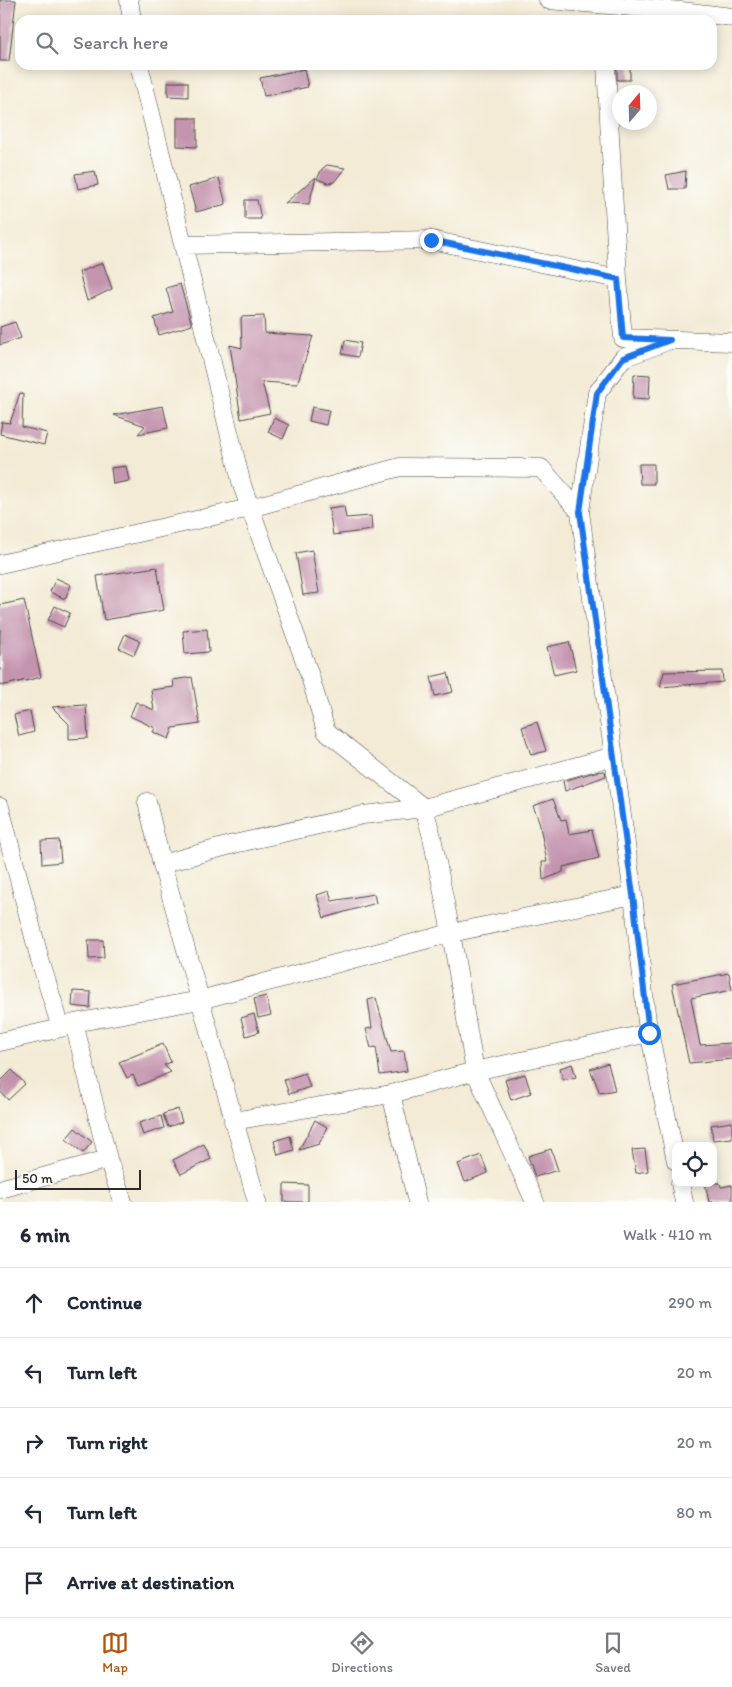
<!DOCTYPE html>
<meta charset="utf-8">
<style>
:root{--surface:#fff;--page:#f6f6f7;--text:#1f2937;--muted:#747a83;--line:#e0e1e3;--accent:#b45309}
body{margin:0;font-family:Itim,sans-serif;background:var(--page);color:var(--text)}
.controls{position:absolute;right:15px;bottom:15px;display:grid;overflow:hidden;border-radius:10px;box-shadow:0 2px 12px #0003}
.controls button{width:45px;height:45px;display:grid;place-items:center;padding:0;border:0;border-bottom:1px solid var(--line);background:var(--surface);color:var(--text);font:25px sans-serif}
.compass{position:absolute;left:612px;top:85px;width:45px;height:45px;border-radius:50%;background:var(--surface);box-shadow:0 2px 12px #0003;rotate:19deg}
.scale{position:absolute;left:15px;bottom:12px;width:126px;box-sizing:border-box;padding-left:5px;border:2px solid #2b2b2b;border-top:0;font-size:14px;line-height:18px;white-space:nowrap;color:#2b2b2b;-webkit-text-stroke:4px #fdfcf7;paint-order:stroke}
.stop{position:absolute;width:15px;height:15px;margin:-11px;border:4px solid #1a73e8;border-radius:50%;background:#fff}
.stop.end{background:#1a73e8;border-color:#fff;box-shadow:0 1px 5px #0008}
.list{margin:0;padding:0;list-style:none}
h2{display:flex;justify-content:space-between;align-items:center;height:65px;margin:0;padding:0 20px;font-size:21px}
h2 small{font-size:16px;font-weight:400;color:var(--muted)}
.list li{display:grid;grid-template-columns:32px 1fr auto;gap:15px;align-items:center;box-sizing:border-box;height:70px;padding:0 20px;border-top:1px solid var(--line)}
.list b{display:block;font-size:19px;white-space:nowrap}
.list em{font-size:16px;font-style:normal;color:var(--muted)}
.icon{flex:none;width:28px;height:28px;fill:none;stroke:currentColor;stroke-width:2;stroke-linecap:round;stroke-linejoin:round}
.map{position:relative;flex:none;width:732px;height:1202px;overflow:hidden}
.search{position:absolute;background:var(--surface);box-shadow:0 2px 12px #0003;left:15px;right:15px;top:15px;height:55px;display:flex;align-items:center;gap:12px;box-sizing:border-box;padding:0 18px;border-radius:15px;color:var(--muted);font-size:19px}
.sheet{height:415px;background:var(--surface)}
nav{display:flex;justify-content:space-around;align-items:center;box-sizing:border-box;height:70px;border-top:1px solid var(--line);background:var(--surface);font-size:14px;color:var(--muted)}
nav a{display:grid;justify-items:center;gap:2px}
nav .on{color:var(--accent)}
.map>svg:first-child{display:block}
.building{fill:#c494af}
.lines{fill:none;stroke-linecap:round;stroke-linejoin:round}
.minor-casing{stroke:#494845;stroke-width:19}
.minor{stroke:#fff;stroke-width:18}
.route{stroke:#1a73e8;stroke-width:6}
</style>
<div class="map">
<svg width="732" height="1202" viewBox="0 0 732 1202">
<rect width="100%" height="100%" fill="#fdfcf7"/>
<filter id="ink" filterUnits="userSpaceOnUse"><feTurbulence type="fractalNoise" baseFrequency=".02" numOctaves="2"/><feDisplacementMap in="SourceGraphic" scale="10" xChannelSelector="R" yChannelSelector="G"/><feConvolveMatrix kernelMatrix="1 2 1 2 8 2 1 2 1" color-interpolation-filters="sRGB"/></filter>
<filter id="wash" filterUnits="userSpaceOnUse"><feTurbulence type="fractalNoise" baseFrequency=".0096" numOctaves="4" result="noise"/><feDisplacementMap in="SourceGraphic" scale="20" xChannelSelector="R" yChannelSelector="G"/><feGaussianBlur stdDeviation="1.12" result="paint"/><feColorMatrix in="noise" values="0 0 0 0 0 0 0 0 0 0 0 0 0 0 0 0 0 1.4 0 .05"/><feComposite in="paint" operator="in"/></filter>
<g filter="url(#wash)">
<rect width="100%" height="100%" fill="#f3ebd6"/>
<g id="blocks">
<path class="building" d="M0,0H16L9,61H0Z
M617,65H630V80H617Z
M304,69L308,87L264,96L260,78Z
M168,82H188V97L168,96Z
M177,118H197V147L177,146Z
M327,165L345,168L334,182L328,183L317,179L322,169Z
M95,171L98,185L78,189L75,174Z
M686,171L685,189H669L666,175Z
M316,177L309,204L285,203Z
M219,178L226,204L196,212L189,187Z
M245,200H257L261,219H245Z
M103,263L112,289L87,301L79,272Z
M180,284L192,325L159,335L154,318L173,312L166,288Z
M264,316L265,333L313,336L297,384L262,382L270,413L241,419L230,345L242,348L241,317Z
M15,322L21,338L0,345V327Z
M345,340L361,343L358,357L342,354Z
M634,374L650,375L649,399L633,398Z
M20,393L23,394L22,427L47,433L44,445L0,434L2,422L10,423Z
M163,406L168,428L138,434L145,426L114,415Z
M312,407L329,410L326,425L309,421Z
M274,418L289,425L283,439L268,432Z
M639,464H654V484H640Z
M126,466L129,481L113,484L111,468Z
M344,506L346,518L371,516L372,530L333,535L329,508Z
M312,550L319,593L303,595L296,553Z
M157,567L164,610L104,620L97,576Z
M56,578L71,585L65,599L50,592Z
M24,600L41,677L25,681L23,679V681L0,686V605Z
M55,606L70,613L64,627L48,620Z
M207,629L209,652L185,654L183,631Z
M125,634L140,641L134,655L119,648Z
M569,642L576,670L554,675L547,647Z
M722,671L723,682L660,687L664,672Z
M448,673L453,692L435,696L431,677Z
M192,677L200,724L173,728L169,739L153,732L155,728L130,716L136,702L154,710L151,690L174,687L173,680Z
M86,705L88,738L69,739V724L52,707Z
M30,711L34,732L19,736L14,715Z
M537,722L546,751L531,755L522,727Z
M605,771L606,776L565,791L563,781L595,772Z
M553,799L561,820L566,819L569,834L592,830L599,858L563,867V872L543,880L542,862H547L539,821L533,806Z
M59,840L61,862L42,864L41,841Z
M329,891L332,901L374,894L376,903L324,918L317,895Z
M88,940H103L104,958L89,959Z
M729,973L732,990L691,998L700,1045L732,1043V1059L689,1063L672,984Z
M73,991L91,992L90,1008L72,1006Z
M266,996L271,1015L258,1018L254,999Z
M376,998L391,1052L404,1051L407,1071L380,1075L376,1047L371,1048L366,1029L372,1028L368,1000Z
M254,1014L259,1032L246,1036L241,1018Z
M163,1044L171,1062L164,1065L171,1072L138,1086L133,1075L127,1078L119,1062Z
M608,1063L615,1090L600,1093L590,1069Z
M572,1064L576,1077L563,1080L560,1068Z
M12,1070L25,1084L8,1100L0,1091V1082Z
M305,1073L310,1087L289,1094L284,1080Z
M525,1074L531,1093L511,1100L505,1080Z
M178,1109L182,1122L168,1127L163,1114Z
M161,1116L164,1128L143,1135L139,1123Z
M315,1120L327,1127L319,1144L299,1150Z
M732,1122V1138L713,1140L711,1125Z
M75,1128L92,1142L83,1153L66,1139Z
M290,1136L294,1150L278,1155L274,1141Z
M204,1144L211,1159L181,1174L173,1160Z
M551,1149L558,1170L535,1177L528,1156Z
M645,1149L648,1171L636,1173L632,1150Z
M481,1155L488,1173L465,1182L458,1164Z
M705,1183H720L721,1187L732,1185V1202H709Z
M284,1184L308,1185V1202H284Z"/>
</g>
</g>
<g filter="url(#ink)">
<use href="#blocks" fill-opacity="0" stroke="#494845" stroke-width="1"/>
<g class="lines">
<g class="minor-casing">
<path id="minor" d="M129,0L132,20
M548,0L681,11L732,17
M139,65L242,485L309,673L326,731L424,808L432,837L451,933L475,1071L535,1202
M606,65L618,279
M183,245L431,240L618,279L623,338L732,342
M580,512L633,895L647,1022L676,1161
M0,564L250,508L400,467L541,468L580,512L597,393L623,358L670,340
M147,802L162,864L257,1202
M0,807L40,960L61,1028L74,1023L108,1159L123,1202
M162,864L234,844L363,815L424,808L614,756
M74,1023L200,1000L451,933L633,895
M0,1042L61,1028
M233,1121L391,1094
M680,1183L684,1202
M0,1189L108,1159
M417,1202L391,1094L475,1071L649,1033"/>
</g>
<use href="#minor" class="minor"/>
</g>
</g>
<g class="lines" filter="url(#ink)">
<path class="route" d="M431,240L618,279L623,338L670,340L623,358L597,393L580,512L633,895L649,1033"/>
</g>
</svg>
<div class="controls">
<button><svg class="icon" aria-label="locate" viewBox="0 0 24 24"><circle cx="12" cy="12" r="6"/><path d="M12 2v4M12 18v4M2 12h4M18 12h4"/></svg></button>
</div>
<svg class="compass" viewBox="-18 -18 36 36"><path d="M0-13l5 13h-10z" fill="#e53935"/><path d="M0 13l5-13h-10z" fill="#747a83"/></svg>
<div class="scale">50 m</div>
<div class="stop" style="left:649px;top:1033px"></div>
<div class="stop end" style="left:431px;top:240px"></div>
<div class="search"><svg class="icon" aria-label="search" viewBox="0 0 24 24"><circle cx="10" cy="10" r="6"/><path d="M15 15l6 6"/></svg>Search here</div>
</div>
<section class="sheet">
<h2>6 min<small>Walk · 410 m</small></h2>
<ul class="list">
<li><svg class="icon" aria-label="ahead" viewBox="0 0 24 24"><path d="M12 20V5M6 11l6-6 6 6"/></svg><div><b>Continue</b></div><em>290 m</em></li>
<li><svg class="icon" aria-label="left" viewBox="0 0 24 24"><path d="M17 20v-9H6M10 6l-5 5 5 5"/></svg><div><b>Turn left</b></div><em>20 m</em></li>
<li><svg class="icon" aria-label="right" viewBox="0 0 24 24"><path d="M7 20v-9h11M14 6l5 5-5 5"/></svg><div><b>Turn right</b></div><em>20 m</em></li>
<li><svg class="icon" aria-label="left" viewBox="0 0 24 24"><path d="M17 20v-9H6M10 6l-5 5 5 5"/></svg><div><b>Turn left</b></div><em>80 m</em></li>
<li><svg class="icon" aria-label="arrive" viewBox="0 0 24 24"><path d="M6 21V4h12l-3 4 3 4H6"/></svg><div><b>Arrive at destination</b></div></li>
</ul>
</section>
<nav>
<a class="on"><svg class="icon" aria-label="map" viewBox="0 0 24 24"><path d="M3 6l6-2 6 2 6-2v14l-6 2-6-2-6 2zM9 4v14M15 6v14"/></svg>Map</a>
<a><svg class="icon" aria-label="directions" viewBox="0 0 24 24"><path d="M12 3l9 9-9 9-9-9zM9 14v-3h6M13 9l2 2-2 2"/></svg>Directions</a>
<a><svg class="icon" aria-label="saved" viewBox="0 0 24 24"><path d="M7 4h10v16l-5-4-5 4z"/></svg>Saved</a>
</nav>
